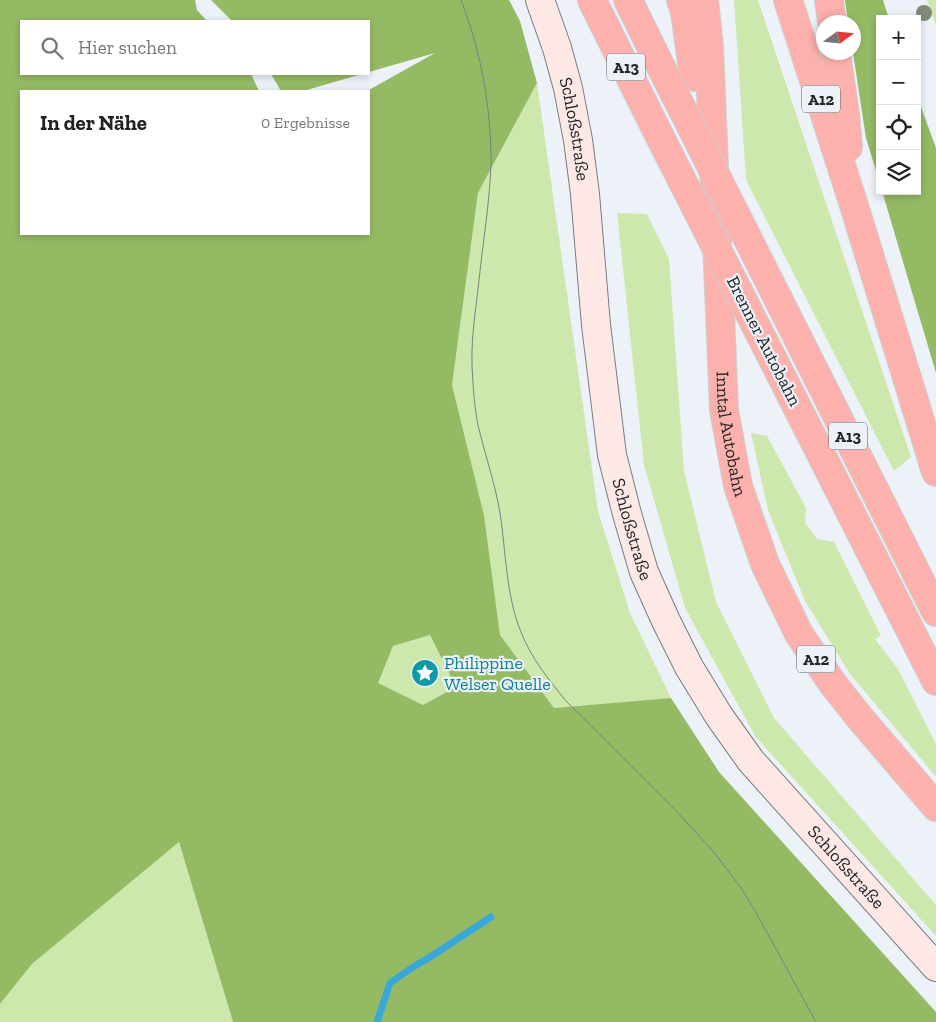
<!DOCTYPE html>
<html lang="de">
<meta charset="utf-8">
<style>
:root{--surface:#fff;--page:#f6f6f6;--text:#222;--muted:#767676;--line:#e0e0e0}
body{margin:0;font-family:"Zilla Slab",serif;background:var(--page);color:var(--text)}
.controls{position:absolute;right:15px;top:15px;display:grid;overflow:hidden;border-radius:0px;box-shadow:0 2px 8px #0003}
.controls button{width:45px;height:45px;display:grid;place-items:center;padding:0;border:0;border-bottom:1px solid var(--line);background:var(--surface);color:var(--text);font:25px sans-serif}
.compass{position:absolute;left:816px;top:15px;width:45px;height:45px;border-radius:50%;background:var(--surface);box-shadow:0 2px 8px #0003;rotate:75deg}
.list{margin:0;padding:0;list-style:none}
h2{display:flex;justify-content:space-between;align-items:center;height:65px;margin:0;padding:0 20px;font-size:21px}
h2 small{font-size:16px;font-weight:400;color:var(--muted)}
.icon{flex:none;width:28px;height:28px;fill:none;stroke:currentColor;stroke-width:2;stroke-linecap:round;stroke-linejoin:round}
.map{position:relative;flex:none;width:936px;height:1022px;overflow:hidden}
.search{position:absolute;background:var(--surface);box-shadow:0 2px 8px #0003;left:20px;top:20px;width:350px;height:55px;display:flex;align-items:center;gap:12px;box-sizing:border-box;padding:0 18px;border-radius:0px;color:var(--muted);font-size:19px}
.panel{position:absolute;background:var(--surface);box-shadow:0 2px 8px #0003;left:20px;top:90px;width:350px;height:145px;border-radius:0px}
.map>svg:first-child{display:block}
.green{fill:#cde8ad}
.forest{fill:#95ba64;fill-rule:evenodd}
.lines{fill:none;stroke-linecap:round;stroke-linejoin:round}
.stream{stroke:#38a8d8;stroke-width:7}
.secondary-casing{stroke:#767c81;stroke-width:30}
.highway-casing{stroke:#cecfcf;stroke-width:30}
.secondary{stroke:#fee8e6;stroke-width:28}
.highway{stroke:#fcb1ac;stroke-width:28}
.tram{stroke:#7c8084;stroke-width:1}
.highway-bridge-casing{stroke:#cecfcf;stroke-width:30;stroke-linecap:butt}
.highway-bridge{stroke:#fcb1ac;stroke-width:28}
.tree{fill:#7f8a79}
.labels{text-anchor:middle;stroke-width:4.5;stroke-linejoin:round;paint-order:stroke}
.shield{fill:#ecf2f8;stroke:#5f6266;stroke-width:1}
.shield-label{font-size:16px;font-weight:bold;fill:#222527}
.street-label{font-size:18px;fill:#222527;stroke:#ecf2f8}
.culture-label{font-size:18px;fill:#0d838f;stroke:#ecf2f8;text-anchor:start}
</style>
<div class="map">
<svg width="936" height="1022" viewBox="0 0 936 1022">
<rect width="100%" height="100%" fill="#ecf2f8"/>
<path class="green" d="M734,0H758L911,457L894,471L746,180Z
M927,0H936V26Z
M537,83L598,511L630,613L671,698L554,708L500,635L484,515L452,385L478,193Z
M617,213L647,214L669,259L684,471L716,602L774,718L936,905V936L755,736L685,608L644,465Z
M751,433L767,436L806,508L805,523L817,539L834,542L881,636L875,639L898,669L936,744V777L850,674L805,601L768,510Z
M430,635L456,687L423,705L377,683L393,646Z
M179,842L233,1022H0V1004L32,964Z"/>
<path class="forest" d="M0,0H195L197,10L207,21H21V74H251L259,91H21V234H369V91H367L435,53L369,72V21H232L211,0H509L520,21L537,83L478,193L452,385L484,515L500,635L554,708L671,698L719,772L936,1012V1022H233L179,842L32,964L0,1004ZM430,635L456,687L423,705L378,683L393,646Z
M845,0H883L889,19H880V184L866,138L853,53L854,22H848Z
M271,74H362L303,91H281Z
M917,96L936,148V373L882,191H917Z"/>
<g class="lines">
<path class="stream" d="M377,1022L390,983L413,967L430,957L491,917"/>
<g class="secondary-casing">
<g id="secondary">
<path id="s1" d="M540,0L557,48L568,88L578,140L585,194L596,325L612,455L627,514L644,572L666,621L689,667L719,716L751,761L936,967"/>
</g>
</g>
<g class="highway-casing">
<g id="highway">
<path d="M592,0L659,135"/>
<path d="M628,0L657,59"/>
<path d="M681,0L685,12L694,77"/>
<path id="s2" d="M704,0L709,46L724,410L738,486L765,564L799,634L833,684L860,718L936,807"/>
<path d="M788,0L852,199L936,472"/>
<path d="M829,0L832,22"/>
<path d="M836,52L845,115L848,147"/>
<path d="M759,261L936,612"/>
<path d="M759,332L936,681"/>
</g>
</g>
<use href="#secondary" class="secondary"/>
<use href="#highway" class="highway"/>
<path class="tram" d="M461,0C481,51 491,107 491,162C490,199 484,235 480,271C477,302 471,334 472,365C473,385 474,405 478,425C485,455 495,483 500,513C506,552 506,596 521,632C531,658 549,680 566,701L680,815L713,851L739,885L754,909L816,1022"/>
<g class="highway-bridge-casing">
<path id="highway-bridge" d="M657,59L759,261
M659,135L759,332"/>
</g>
<use href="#highway-bridge" class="highway-bridge"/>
</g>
<circle class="tree" cx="924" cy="13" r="8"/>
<defs>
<g id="sight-disc" transform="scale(1.4375)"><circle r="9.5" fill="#0f9aa8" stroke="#ecf2f8"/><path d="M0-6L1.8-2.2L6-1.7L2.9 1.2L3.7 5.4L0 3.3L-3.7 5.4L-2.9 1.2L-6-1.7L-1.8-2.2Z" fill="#fff"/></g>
</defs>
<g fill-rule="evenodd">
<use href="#sight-disc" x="425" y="673"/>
</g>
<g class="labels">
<g class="shield">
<rect x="607" y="53.5" width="38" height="27" rx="4"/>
<rect x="802" y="85.5" width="38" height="27" rx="4"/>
<rect x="829" y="422.5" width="38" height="27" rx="4"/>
<rect x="797" y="645.5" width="38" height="27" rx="4"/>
</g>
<g class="shield-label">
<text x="626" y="73">A13</text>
<text x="821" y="105">A12</text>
<text x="848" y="442">A13</text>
<text x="816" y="665">A12</text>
</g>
<g class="street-label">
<text dy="6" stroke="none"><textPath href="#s1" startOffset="134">Schloßstraße</textPath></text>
<text transform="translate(764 341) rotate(63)" y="6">Brenner Autobahn</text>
<text dy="6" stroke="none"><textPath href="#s2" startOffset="435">Inntal Autobahn</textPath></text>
<text dy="6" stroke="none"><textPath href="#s1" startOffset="539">Schloßstraße</textPath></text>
<text dy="6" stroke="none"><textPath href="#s1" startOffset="944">Schloßstraße</textPath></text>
</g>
<g class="culture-label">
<text x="444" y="669">Philippine<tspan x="444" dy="21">Welser Quelle</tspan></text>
</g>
</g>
</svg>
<div class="controls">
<button>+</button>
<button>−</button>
<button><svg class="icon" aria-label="locate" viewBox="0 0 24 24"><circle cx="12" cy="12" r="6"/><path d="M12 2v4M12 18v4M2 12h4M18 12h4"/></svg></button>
<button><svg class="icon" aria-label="layers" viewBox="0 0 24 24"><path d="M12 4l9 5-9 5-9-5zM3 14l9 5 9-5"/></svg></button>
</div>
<svg class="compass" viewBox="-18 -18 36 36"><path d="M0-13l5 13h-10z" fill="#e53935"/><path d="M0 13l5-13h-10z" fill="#767676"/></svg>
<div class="search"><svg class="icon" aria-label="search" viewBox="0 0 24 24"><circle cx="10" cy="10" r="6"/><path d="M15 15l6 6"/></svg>Hier suchen</div>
<section class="panel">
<h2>In der Nähe<small>0 Ergebnisse</small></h2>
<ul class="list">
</ul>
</section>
</div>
